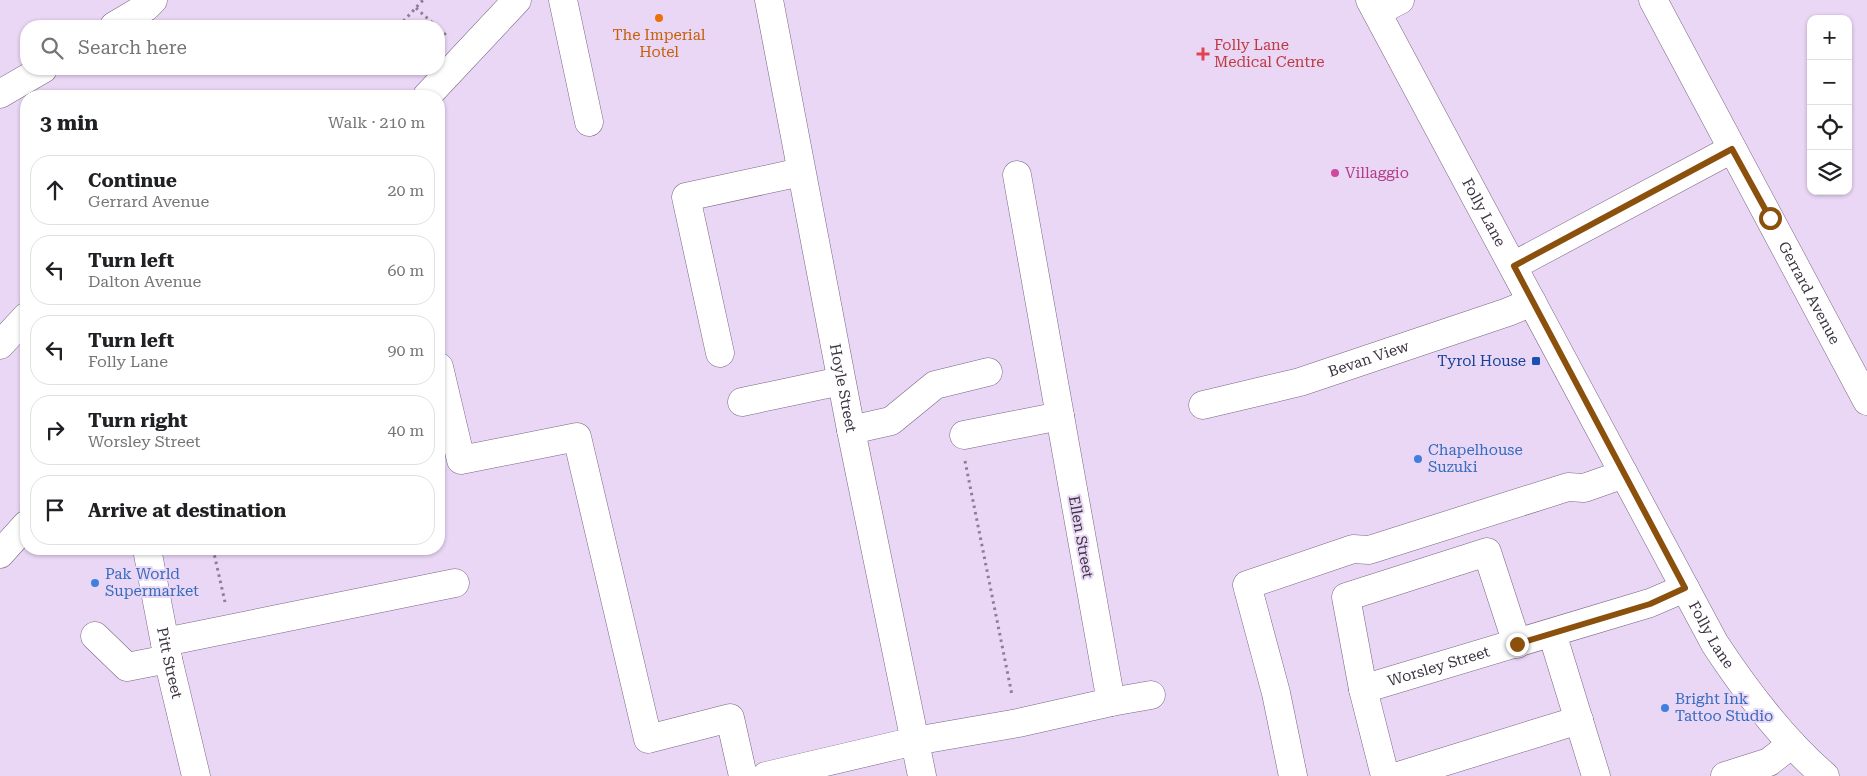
<!DOCTYPE html>
<meta charset="utf-8">
<style>
:root{--surface:#fff;--page:#f2f2f2;--text:#202124;--muted:#757577;--line:#e0e0e0}
body{margin:0;font-family:"Roboto Serif",serif;background:var(--page);color:var(--text)}
.controls{position:absolute;right:15px;top:15px;display:grid;overflow:hidden;border-radius:10px;box-shadow:0 1px 4px #0004}
.controls button{width:45px;height:45px;display:grid;place-items:center;padding:0;border:0;border-bottom:1px solid var(--line);background:var(--surface);color:var(--text);font:25px sans-serif}
.stop{position:absolute;width:15px;height:15px;margin:-11px;border:4px solid #8b500c;border-radius:50%;background:#fff}
.stop.end{background:#8b500c;border-color:#fff;box-shadow:0 1px 5px #0008}
.list{margin:0;padding:0;list-style:none}
h2{display:flex;justify-content:space-between;align-items:center;height:65px;margin:0;padding:0 20px;font-size:21px}
h2 small{font-size:16px;font-weight:400;color:var(--muted)}
.list li{display:grid;grid-template-columns:32px 1fr auto;gap:15px;align-items:center;box-sizing:border-box;height:70px;margin:0 10px 10px;padding:0 10px;border:1px solid var(--line);border-radius:20px}
.list b{display:block;font-size:19px;white-space:nowrap}
.list p{margin:0;font-size:16px;white-space:nowrap;color:var(--muted)}
.list em{font-size:16px;font-style:normal;color:var(--muted)}
.icon{flex:none;width:28px;height:28px;fill:none;stroke:currentColor;stroke-width:2;stroke-linecap:round;stroke-linejoin:round}
.map{position:relative;flex:none;width:1867px;height:776px;overflow:hidden}
.search{position:absolute;background:var(--surface);box-shadow:0 1px 4px #0004;left:20px;top:20px;width:425px;height:55px;display:flex;align-items:center;gap:12px;box-sizing:border-box;padding:0 18px;border-radius:20px;color:var(--muted);font-size:19px}
.panel{position:absolute;background:var(--surface);box-shadow:0 1px 4px #0004;left:20px;top:90px;width:425px;height:465px;border-radius:20px}
.map>svg:first-child{display:block}
.lines{fill:none;stroke-linecap:round;stroke-linejoin:round}
.minor-casing{stroke:#786682;stroke-width:29}
.path{stroke:#8c7e94;stroke-width:3;stroke-dasharray:2.5 4;stroke-linecap:butt}
.minor{stroke:#fff;stroke-width:28}
.route{stroke:#8b500c;stroke-width:6}
.food-dot{fill:#e8710a;stroke:#ead6f5;stroke-width:2}
.health-dot{fill:#e0444e;stroke:#ead6f5;stroke-width:2}
.hotel-dot{fill:#d1479c;stroke:#ead6f5;stroke-width:2}
.transit-dot{fill:#1a4fb4;stroke:#ead6f5;stroke-width:2}
.shop-dot{fill:#3f7fe0;stroke:#ead6f5;stroke-width:2}
.labels{text-anchor:middle;stroke-width:4;stroke-linejoin:round;paint-order:stroke}
.food-label{font-size:15px;fill:#c56008;stroke:#ead6f5}
.health-label{font-size:15px;fill:#be3a42;stroke:#ead6f5;text-anchor:start}
.hotel-label{font-size:15px;fill:#b23c85;stroke:#ead6f5;text-anchor:start}
.street-label{font-size:15px;fill:#3b3340;stroke:#ead6f5}
.transit-label{font-size:15px;fill:#164399;stroke:#ead6f5;text-anchor:end}
.shop-label{font-size:15px;fill:#366cbe;stroke:#ead6f5;text-anchor:start}
</style>
<div class="map">
<svg width="1867" height="776" viewBox="0 0 1867 776">
<rect width="100%" height="100%" fill="#ead6f5"/>
<g class="lines">
<g class="minor-casing">
<g id="minor">
<path d="M563,0L589,122"/>
<path id="s1" d="M769,0L851,430L922,776"/>
<path id="s2" d="M1370,0L1715,644C1746,691 1782,739 1825,776"/>
<path id="s3" d="M1653,0L1867,401"/>
<path d="M1377,12L1400,0"/>
<path d="M114,26L146,7L153,0"/>
<path d="M0,94L43,69"/>
<path d="M427,96L517,0"/>
<path d="M1513,266L1732,149"/>
<path d="M0,345L26,317"/>
<path d="M720,353L686,197L801,172"/>
<path d="M439,367L461,460L577,437L648,739L730,718L743,776"/>
<path d="M742,402L841,381"/>
<path id="s4" d="M1203,405L1300,382L1508,312L1532,302"/>
<path d="M851,430L891,421L935,385L988,372"/>
<path d="M964,435L1060,416"/>
<path id="s5" d="M147,549L168,659L196,776"/>
<path d="M0,554L26,525"/>
<path d="M1552,633L1596,776"/>
<path d="M95,636L127,667L168,659"/>
<path d="M165,642L455,583"/>
<path id="s6" d="M1363,689L1650,603L1685,588"/>
<path d="M1111,702L1151,695"/>
<path d="M766,776L915,741L1018,723L1111,702L1017,175"/>
<path d="M1293,776L1276,693L1247,585L1353,549L1369,550L1568,487L1584,488L1624,474"/>
<path d="M1385,776L1363,689L1346,597L1487,552L1517,644"/>
<path d="M1398,776L1579,720"/>
<path d="M1725,776L1769,762L1792,744"/>
</g>
</g>
<path class="path" d="M416,8L436,26
M399,26L423,0
M439,29L446,35
M965,461L1012,695
M213,549L225,602"/>
<use href="#minor" class="minor"/>
</g>
<g class="lines">
<path class="route" d="M1517,644L1650,604L1685,588L1514,266L1732,149L1770,218"/>
</g>
<circle class="food-dot" cx="659" cy="18" r="5"/>
<path class="health-dot" d="M1200.5 46.5h5v5h5v5h-5v5h-5v-5h-5v-5h5z"/>
<circle class="hotel-dot" cx="1335" cy="173" r="5"/>
<rect class="transit-dot" x="1531" y="356" width="10" height="10" rx="2.5"/>
<g class="shop-dot">
<circle cx="1418" cy="459" r="5"/>
<circle cx="95" cy="583" r="5"/>
<circle cx="1665" cy="708" r="5"/>
</g>
<g class="labels">
<g class="food-label">
<text x="659" y="40">The Imperial<tspan x="659" dy="17">Hotel</tspan></text>
</g>
<g class="health-label">
<text x="1214" y="50">Folly Lane<tspan x="1214" dy="17">Medical Centre</tspan></text>
</g>
<g class="hotel-label">
<text x="1345" y="178">Villaggio</text>
</g>
<g class="street-label">
<text dy="5" stroke="none"><textPath href="#s2" startOffset="241">Folly Lane</textPath></text>
<text dy="5" stroke="none"><textPath href="#s3" startOffset="332">Gerrard Avenue</textPath></text>
<text dy="5" stroke="none"><textPath href="#s4" startOffset="172">Bevan View</textPath></text>
<text dy="5" stroke="none"><textPath href="#s1" startOffset="395">Hoyle Street</textPath></text>
<text transform="translate(1081 537) rotate(80)" y="5">Ellen Street</text>
<text dy="5" stroke="none"><textPath href="#s2" startOffset="721">Folly Lane</textPath></text>
<text dy="5" stroke="none"><textPath href="#s5" startOffset="116">Pitt Street</textPath></text>
<text dy="5" stroke="none"><textPath href="#s6" startOffset="79">Worsley Street</textPath></text>
</g>
<g class="transit-label">
<text x="1526" y="366">Tyrol House</text>
</g>
<g class="shop-label">
<text x="1428" y="455">Chapelhouse<tspan x="1428" dy="17">Suzuki</tspan></text>
<text x="105" y="579">Pak World<tspan x="105" dy="17">Supermarket</tspan></text>
<text x="1675" y="704">Bright Ink<tspan x="1675" dy="17">Tattoo Studio</tspan></text>
</g>
</g>
</svg>
<div class="controls">
<button>+</button>
<button>−</button>
<button><svg class="icon" aria-label="locate" viewBox="0 0 24 24"><circle cx="12" cy="12" r="6"/><path d="M12 2v4M12 18v4M2 12h4M18 12h4"/></svg></button>
<button><svg class="icon" aria-label="layers" viewBox="0 0 24 24"><path d="M12 4l9 5-9 5-9-5zM3 14l9 5 9-5"/></svg></button>
</div>
<div class="stop" style="left:1770px;top:218px"></div>
<div class="stop end" style="left:1517px;top:644px"></div>
<div class="search"><svg class="icon" aria-label="search" viewBox="0 0 24 24"><circle cx="10" cy="10" r="6"/><path d="M15 15l6 6"/></svg>Search here</div>
<section class="panel">
<h2>3 min<small>Walk · 210 m</small></h2>
<ul class="list">
<li><svg class="icon" aria-label="ahead" viewBox="0 0 24 24"><path d="M12 20V5M6 11l6-6 6 6"/></svg><div><b>Continue</b><p>Gerrard Avenue</p></div><em>20 m</em></li>
<li><svg class="icon" aria-label="left" viewBox="0 0 24 24"><path d="M17 20v-9H6M10 6l-5 5 5 5"/></svg><div><b>Turn left</b><p>Dalton Avenue</p></div><em>60 m</em></li>
<li><svg class="icon" aria-label="left" viewBox="0 0 24 24"><path d="M17 20v-9H6M10 6l-5 5 5 5"/></svg><div><b>Turn left</b><p>Folly Lane</p></div><em>90 m</em></li>
<li><svg class="icon" aria-label="right" viewBox="0 0 24 24"><path d="M7 20v-9h11M14 6l5 5-5 5"/></svg><div><b>Turn right</b><p>Worsley Street</p></div><em>40 m</em></li>
<li><svg class="icon" aria-label="arrive" viewBox="0 0 24 24"><path d="M6 21V4h12l-3 4 3 4H6"/></svg><div><b>Arrive at destination</b></div></li>
</ul>
</section>
</div>
